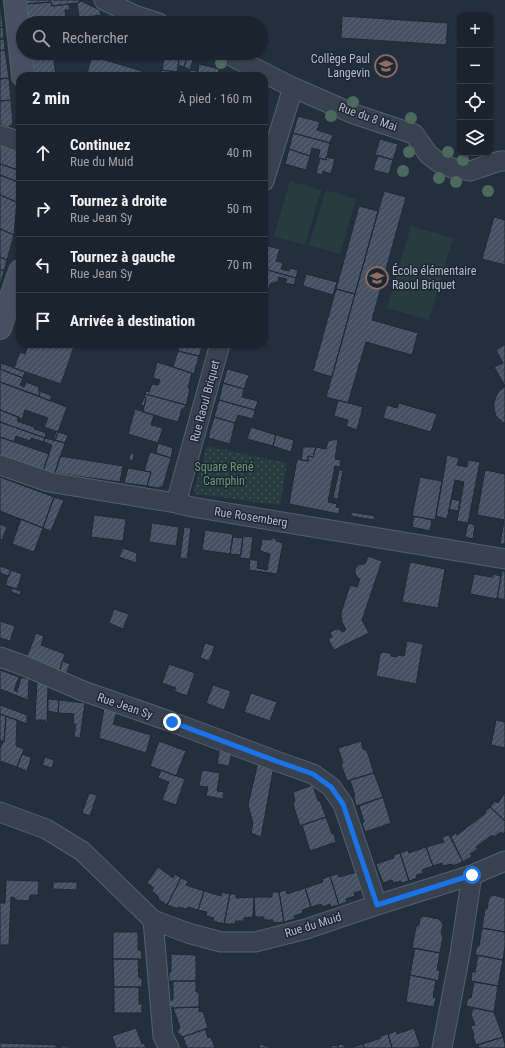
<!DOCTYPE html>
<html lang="fr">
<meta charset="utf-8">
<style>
:root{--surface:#1b232e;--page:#282f3a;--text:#f1f3f6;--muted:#a0a4aa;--line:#39404a}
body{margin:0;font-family:"Roboto Condensed",sans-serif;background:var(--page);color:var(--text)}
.controls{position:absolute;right:12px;top:12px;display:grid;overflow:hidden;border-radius:8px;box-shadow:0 1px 3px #0004}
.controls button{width:36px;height:36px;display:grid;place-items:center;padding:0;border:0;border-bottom:1px solid var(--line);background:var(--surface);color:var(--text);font:20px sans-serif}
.stop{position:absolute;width:12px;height:12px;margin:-9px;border:3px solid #1a73e8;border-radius:50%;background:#fff}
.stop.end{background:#1a73e8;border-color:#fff;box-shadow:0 1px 4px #0008}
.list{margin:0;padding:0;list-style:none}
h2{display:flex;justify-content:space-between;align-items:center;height:52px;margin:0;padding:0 16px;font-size:17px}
h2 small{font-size:13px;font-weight:400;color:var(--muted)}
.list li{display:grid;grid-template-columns:26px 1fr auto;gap:12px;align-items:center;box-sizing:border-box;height:56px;padding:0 16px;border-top:1px solid var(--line)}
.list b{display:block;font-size:15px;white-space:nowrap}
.list p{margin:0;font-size:13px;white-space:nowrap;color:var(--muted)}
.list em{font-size:13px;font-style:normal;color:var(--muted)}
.icon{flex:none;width:22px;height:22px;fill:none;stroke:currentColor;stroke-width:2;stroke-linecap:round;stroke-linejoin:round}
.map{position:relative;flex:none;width:505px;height:1048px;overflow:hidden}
.search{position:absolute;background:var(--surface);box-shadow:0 1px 3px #0004;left:16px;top:16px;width:252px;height:44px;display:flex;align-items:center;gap:10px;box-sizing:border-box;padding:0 14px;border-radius:22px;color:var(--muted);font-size:15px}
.panel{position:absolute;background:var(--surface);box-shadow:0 1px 3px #0004;left:16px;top:72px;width:252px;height:276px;border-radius:12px}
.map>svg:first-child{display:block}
.green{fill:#263c3f}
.park{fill:url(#park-dots)}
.building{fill:url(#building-hatch);stroke:#1f2835}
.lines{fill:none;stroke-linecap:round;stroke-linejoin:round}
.street-casing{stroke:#565f6c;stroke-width:21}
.secondary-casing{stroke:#565f6c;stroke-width:24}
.street{stroke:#38414e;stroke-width:19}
.secondary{stroke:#465061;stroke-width:22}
.tree{fill:#4b6a5d}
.route{stroke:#1a73e8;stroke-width:5}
.labels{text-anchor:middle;stroke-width:3;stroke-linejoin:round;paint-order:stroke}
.poi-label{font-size:12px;fill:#b4bcc9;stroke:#1d2633;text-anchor:end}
.street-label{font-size:12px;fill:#b4bcc9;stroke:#1d2633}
.park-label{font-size:12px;fill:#6b9a76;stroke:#1d2633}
</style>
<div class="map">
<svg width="505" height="1048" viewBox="0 0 505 1048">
<defs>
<pattern id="park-dots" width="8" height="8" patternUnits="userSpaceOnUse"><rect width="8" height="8" fill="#263c3f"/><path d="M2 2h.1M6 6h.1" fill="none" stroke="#435659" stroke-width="1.8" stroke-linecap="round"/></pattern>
<pattern id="building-hatch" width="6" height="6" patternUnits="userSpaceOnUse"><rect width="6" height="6" fill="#455162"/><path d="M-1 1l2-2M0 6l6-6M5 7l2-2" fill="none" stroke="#5d6877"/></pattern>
</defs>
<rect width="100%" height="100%" fill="#242f3e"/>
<path class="green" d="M290,181L321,190L305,245L274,236Z
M326,190L356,199L340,254L309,245Z
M411,226L453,238L429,320L387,308Z"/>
<path class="park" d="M207,446L287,463L280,505L195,494L194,490Z"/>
<path class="building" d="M0,0L3,27L0,28Z
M26,0H79L81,1L77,3L52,6L51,2L26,4Z
M81,1L100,10L101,15L79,18L77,3Z
M51,2L52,6L69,4L70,10H65L66,20L40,23H28L26,4Z
M107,14L121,21L120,23H96L108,21Z
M342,16L448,23L446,45L341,38Z
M73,19L74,23H40L66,20Z
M3,27L4,39H0V28Z
M0,39H4L5,50L0,51Z
M5,50L9,78L0,79V51Z
M32,53H50L32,56Z
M50,53H53L56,76H34L32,56Z
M165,53H180L177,72L162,70Z
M180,53L188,54L184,67L178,65Z
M188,54L194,57L190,70L184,67Z
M92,56L145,72L143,76H86Z
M199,64L219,69L218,76H197Z
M162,70L177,72L176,76H161Z
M190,70L198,71L197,76H189Z
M9,78L11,100L0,101V79Z
M11,100L13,124L8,127L0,124V101Z
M298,116L320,122L317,130L333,135L330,143L293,133Z
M293,133L330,143L326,160L318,158L320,150L312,148L310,156L289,149Z
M380,139L398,144L393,160L375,155Z
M0,143L17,148L18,170L0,164Z
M289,149L310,156L306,170L285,164Z
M378,155L393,160L389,174L373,170Z
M326,157L335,159L331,174L323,171L322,175L316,173L320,158L326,160Z
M0,164L18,170V182L0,175Z
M0,175L18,182L17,202L0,195Z
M384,191L406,197L372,320L418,333L412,355L366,342L348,403L326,397Z
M0,195L17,202L14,235L0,229Z
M359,206L378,211L355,294L336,289Z
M494,217L505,220V265L482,259Z
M0,229L14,235L7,260L0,257Z
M264,245L280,249L276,261L281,262L283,264L281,269L289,271V268L298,270L296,278L264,269Z
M0,257L7,260L4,271L0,269Z
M0,269L4,271L0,286Z
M264,269L296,278L294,285L285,283L287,279L279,277L278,281L274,283H271L267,294H264Z
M306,274L337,282L333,295L303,286Z
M336,289L355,294L332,377L313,371Z
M24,344H75L61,384L14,368L20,352L25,354L27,348Z
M180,344H203L199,356L178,351Z
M505,344V424L499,419L496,416L494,409V402L498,392L505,386L494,367L503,363L496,350Z
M178,351L199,356L194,374L173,367Z
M157,362L192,373L188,388L190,389L186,405L145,394L146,391L149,392L152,384L158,385L160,380L153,378Z
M1,363L25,372L23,378L0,369Z
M0,369L23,378L20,385L24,387L26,382L39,387L38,390L40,391L39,396L0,382Z
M227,369L249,375L244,389L223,383Z
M0,382L67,407L58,432L44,427L48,418L25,410L22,419L0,410Z
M223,383L244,389L242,397L258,401L255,410L219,400Z
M40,391L52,396L50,401L39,396Z
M145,394L186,405L184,409H182L178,422L143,412L146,398L144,397Z
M144,397L146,398L144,406L141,405Z
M219,400L255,410L253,419L238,415L235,423L214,417Z
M338,400L363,407L357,430L346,426L348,420L334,416Z
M399,403L437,414L431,432L383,418L387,405L397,408Z
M135,409L154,415L151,425L163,428L158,443L128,434Z
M0,410L19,417L17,421L34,427V429L46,433L45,438L0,422Z
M214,417L235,423L230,444L208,438Z
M0,422L45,438L44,442L31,438L30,441L16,436L14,442L0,437Z
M251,427L276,435L273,446L247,439Z
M56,431L58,432L55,440L54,441H53Z
M58,432L68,435L65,443L55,440Z
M276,435L294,440L291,452L273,446Z
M0,437L49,454L43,471L0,457Z
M45,438L65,443L55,473L43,471L52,445L44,442Z
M338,439L335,459L341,460L340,467L335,466L328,502L337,504L336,507L340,508L339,514L289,504L297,459L308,461V456L313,457L316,447L326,449L328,441Z
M158,443L173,448L171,458L156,453Z
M303,447H316L313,457L308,456V461L301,460Z
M150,452L171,458L163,486L159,488L147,486L151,472L144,471Z
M130,453L134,454L133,461L129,460Z
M447,455L459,458L457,465L467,467L468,460L480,462L468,523L457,521L464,482L455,480L447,519L436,516Z
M60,456L123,466L120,482L55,473Z
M128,468L151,472L147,486L124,483Z
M339,470H343L338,499L333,498Z
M485,470L505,474V544H500L504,520L477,515Z
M0,477L54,497L43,528L0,511Z
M420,477L442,481L435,520L412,516Z
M54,497L64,500L51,531L43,528Z
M452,499L460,501L458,511L449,509Z
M351,512L375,516L374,520L351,516Z
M94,515L126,519L123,541L91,537Z
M414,516L432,520L430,531L412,527Z
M21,519L43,528L34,552L12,544Z
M152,523L179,527L176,546L149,542Z
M468,523L475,525L473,539L465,537Z
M0,524L7,527L2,540L0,539Z
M184,527L191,528L187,559L180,558Z
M205,530L233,534L230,554L202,550Z
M243,536L253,537L250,559L240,558Z
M233,537L243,538L241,555L230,554Z
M273,538H276V541L283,543L277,574L249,570L250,559L258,561L257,568L267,570L270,554L260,551L262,539L271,540V539Z
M123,548L137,553L136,563L119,557Z
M368,556L382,561L362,620L369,633L334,650L328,639L332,637L330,632L337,629H339L342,632L346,630L342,622L341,613L350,585L357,587L360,579L357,577L355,573V569L358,565L362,564H365Z
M410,562L445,569L438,608L402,602Z
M0,566L11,570L8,576L0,573Z
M11,570L22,574L17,589L5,585Z
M502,571H505V600L497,598Z
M474,574L492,577L493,574L501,576L497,599L470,594Z
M12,588L21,591L20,595L11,592Z
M114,609L129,614L123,629L109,623Z
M0,621L15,626L10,641L0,638Z
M36,633L44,636L41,645L65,654L58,674L26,659Z
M407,641L423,644L416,684L376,676L380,654L383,652L390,653L391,656L397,657V655L404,656Z
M205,643L215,646L209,661L200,658Z
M63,661L70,664L65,677L58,674Z
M169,664L195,673L187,696L174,691L176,688L162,683Z
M0,670L19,677L14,690L17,692L21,678H29L28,700L0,689Z
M37,681L48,685L47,723L45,722V720H35Z
M213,685L231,691L224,710L206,703Z
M251,693L277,702L270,721L244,712Z
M48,699L59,700L58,713L48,711Z
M59,700L85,703L80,738L74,737L76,724H73L74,714L58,713Z
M0,705L27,715V724L0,714Z
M104,708L117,712L113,724L151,735L146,753L99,738Z
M0,714L6,716L4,742L0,740Z
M6,716L17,720L16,746L24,749L17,767L0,761V749L3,741L4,742Z
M496,720L505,722V748L491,745Z
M159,741L186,751L176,776L150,766Z
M361,741L363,749L367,751L374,773L347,781L341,764L343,763L338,748Z
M220,747L232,751L229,766L217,764Z
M22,754L30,757L31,759L27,771L17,767Z
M45,757L54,760L52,768L42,765Z
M258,762L274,766L261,837L251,833L253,823L248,805Z
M161,770L185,779L176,805L162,800L169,782L158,778Z
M202,770L220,773L217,791L224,792L223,799L206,796L208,787L199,786Z
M374,773L383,797L356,806L354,797L355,796L350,780Z
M313,785L318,801H320L326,817L300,826L293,804L295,801L293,792Z
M505,792V821L490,807L495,801L498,803Z
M89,793L97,795L90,816L82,813Z
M383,797L391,823L365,832L362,823L364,822L359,806Z
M490,807L505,821V832L503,834L501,832L494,837L492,835L476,847L478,849L470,854L472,856L463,862L451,837L456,833L457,835L486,813L485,811Z
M326,817L332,834L334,833L336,842L310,851L302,825Z
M449,835L463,862L452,866V864L443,866L442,863L433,866L426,847L444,842L442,837Z
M426,847L433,866L422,870L424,873L416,875L417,878L409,881L400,853L408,850L409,853Z
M400,853L409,881L402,883L401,881L393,883L392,880L383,883L376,864L394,858L393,855Z
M158,867L173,878L175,874L181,878L167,905L158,899L159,897L152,891L154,888L147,883Z
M357,872L363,890L354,893L355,896L346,899L347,902L339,905L330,876L338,874L339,877Z
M330,876L339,905L331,907L330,904L322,907L321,904L311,907L305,888L323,882L322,879Z
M181,878L188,881L186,885L204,891L198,910L188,907L187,909L178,907V909L167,905Z
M6,880L39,881L38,895H30L29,901L15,900V898L11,897L9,945H0V903H5Z
M53,882H77V890L53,889Z
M305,888L311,907L302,910L303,913L294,916L295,919L284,922L279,892L286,890L287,894Z
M204,891L221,896L222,892L230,894L224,924L213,921L214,918L206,916L207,912L198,910Z
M272,892H279L284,922L273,923V920H264V917H255L254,897H272Z
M230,894H236V898L254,897L253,917L244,918V921H236L235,924H224Z
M493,895L505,898V932L482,928L485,909H487L489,898Z
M424,916L439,919L443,924L441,934L443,936L440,953L412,948L416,927L419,925L420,918Z
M482,928L505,932V946L503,960L475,955L477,946H479Z
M113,932H138V950H141L142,959H113Z
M415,948L440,953L437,970L440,971L438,981L410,975Z
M171,954L196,955V981H169V972H171Z
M478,955L503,960L498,986L471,981L472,972H475Z
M113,959H138L139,978H142V987H114Z
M410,975L436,980L433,997L436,998L434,1007L406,1002Z
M173,981H196V992H199V1007L173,1008L168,1003L173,999Z
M474,982L498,986L494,1012L466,1006L468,998H471Z
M114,987H139V1004H142V1013H114Z
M199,1007V1012L203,1011L208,1028L183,1037L177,1032L180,1027L173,1008Z
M473,1008L494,1012L503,1037L476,1045L473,1036L474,1035L471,1026L475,1025L471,1015Z
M136,1028L142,1044L144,1043L146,1048H116L112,1036Z
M414,1028L420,1046L414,1048H392L388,1034L396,1031L397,1034Z
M205,1029L208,1038L211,1037L215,1048H187L183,1037Z
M388,1034L392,1048H364L363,1044L381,1038L380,1036Z
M503,1037L505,1044V1048H479L478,1045Z
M0,1043L56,1045V1048H0Z
M260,1044L273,1048H259Z
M343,1044L345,1048H338V1045Z
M363,1044L364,1048H350Z
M338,1045V1048H331V1046Z
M61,1046H69V1048H61Z"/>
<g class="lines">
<g class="street-casing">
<path id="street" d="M104,0L134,15L159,23
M225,53L292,87L354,114L414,134L428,154L438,162L452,168L470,171L500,161H505
M0,135L20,142
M264,181L289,101L292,87
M0,465L49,482L176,503L192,507L505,559
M176,503L220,344
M0,657L25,666L83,691L172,722L276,761L313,774L331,787L343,804L377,905
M0,812L46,829L82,851L153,920L188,933L221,942H255L306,929L377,905L472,875L505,861
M153,920L163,1036L169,1048
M442,1048L460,954L472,875"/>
</g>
<g class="secondary-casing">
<path id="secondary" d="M15,0L23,76
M0,328L20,271"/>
</g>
<use href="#street" class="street"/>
<use href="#secondary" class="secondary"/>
</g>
<g class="tree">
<circle cx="221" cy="63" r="6"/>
<circle cx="353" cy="102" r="6"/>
<circle cx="331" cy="116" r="6"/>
<circle cx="411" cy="118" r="6"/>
<circle cx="409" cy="152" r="6"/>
<circle cx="448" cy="152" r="6"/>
<circle cx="463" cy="160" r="6"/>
<circle cx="403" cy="171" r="6"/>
<circle cx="439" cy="178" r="6"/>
<circle cx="456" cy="182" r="6"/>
<circle cx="488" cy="191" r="6"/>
</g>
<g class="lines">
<path class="route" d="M172,722L276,761L313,774L331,787L343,804L377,905L472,875"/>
</g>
<defs>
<g id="school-ring" transform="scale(1.15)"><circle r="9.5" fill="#1d2633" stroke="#8d6e63" stroke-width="1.5"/><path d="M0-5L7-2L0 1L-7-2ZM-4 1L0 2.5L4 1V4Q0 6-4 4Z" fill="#8d6e63"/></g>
</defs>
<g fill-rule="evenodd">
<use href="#school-ring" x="386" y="66"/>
<use href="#school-ring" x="377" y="278"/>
</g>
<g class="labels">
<g class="poi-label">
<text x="370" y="63">Collège Paul<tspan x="370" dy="14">Langevin</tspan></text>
<text x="392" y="275" text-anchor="start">École élémentaire<tspan x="392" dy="14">Raoul Briquet</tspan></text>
</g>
<g class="street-label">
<text transform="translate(368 117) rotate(20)" y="4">Rue du 8 Mai</text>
<text transform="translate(205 401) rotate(-75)" y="4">Rue Raoul Briquet</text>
<text transform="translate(251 517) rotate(9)" y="4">Rue Rosemberg</text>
<text transform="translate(125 706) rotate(19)" y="4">Rue Jean Sy</text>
<text transform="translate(313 925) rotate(-17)" y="4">Rue du Muid</text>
</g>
<g class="park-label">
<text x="224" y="471">Square René<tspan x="224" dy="14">Camphin</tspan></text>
</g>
</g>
</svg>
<div class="controls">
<button>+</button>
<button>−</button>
<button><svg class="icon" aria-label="locate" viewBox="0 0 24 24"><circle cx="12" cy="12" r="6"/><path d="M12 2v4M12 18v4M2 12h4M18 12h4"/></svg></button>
<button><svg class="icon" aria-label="layers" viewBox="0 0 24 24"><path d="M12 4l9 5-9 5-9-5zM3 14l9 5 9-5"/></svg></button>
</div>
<div class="stop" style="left:472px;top:875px"></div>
<div class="stop end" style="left:172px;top:722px"></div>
<div class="search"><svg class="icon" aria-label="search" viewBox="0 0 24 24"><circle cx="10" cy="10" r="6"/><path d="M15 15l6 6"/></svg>Rechercher</div>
<section class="panel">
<h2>2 min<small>À pied · 160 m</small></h2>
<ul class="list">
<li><svg class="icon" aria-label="ahead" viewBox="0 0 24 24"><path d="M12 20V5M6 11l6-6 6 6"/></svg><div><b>Continuez</b><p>Rue du Muid</p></div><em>40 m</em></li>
<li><svg class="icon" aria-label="right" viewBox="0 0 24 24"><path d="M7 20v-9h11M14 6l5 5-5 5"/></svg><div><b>Tournez à droite</b><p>Rue Jean Sy</p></div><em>50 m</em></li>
<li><svg class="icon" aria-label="left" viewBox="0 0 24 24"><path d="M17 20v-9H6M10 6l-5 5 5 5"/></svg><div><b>Tournez à gauche</b><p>Rue Jean Sy</p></div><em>70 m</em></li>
<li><svg class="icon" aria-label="arrive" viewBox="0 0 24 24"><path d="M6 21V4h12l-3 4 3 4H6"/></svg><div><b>Arrivée à destination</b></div></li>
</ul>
</section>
</div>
